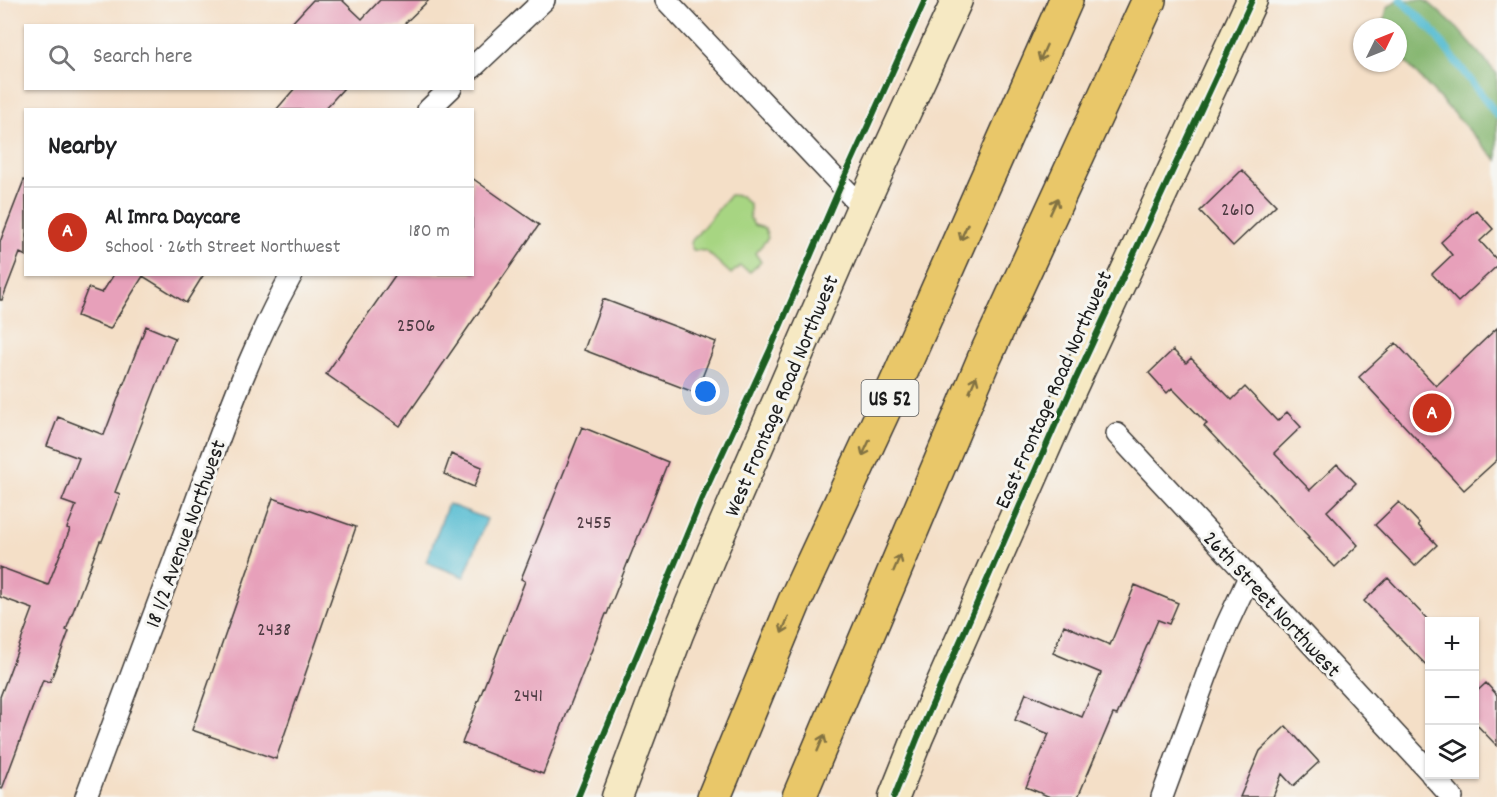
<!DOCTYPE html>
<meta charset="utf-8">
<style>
:root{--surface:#fff;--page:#f2f2f2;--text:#202124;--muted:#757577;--line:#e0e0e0;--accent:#c8321e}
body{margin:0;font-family:Dekko,sans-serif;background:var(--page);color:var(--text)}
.controls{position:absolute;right:18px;bottom:18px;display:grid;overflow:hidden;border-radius:0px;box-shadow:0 2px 4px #0004}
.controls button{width:54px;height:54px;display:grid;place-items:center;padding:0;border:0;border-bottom:2px solid var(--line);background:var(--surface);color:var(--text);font:30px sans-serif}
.compass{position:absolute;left:1353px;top:18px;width:54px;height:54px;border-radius:50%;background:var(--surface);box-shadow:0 2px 4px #0004;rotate:47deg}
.you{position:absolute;left:706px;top:392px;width:21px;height:21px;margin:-15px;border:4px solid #fff;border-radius:50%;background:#1a73e8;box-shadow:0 0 0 9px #1a73e833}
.badge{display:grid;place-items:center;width:39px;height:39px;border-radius:50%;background:var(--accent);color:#fff;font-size:20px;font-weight:700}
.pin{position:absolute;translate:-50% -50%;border:3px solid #fff;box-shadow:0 2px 6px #0006}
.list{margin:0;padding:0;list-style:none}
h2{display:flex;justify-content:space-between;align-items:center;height:78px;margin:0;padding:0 24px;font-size:26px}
h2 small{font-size:20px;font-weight:400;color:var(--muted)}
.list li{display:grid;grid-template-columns:39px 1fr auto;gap:18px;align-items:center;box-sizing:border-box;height:90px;padding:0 24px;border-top:2px solid var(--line)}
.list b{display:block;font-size:22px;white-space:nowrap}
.list p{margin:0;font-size:20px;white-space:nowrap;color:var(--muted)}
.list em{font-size:20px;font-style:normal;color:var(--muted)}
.icon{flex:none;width:33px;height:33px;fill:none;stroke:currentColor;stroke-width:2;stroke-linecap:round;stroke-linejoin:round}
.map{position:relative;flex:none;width:1497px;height:797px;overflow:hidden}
.search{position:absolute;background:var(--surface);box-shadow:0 2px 4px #0004;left:24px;top:24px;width:450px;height:66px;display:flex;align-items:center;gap:15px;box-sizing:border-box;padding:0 21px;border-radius:0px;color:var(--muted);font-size:22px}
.panel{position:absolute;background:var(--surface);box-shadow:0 2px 4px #0004;left:24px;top:108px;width:450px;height:168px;border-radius:0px}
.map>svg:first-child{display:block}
.green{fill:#a7d582;stroke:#62784f;stroke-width:1.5}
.forest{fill:#85b670;stroke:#506946;stroke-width:1.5}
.water{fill:#54bcd1;stroke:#386c76;stroke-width:1.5}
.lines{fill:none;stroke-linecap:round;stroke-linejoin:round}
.stream{stroke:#54bcd1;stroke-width:8}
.building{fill:#e7a0ba}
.street-casing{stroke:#3c3936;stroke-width:24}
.secondary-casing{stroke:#3c3936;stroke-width:33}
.highway-casing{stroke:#3c3936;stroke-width:36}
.street{stroke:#fff;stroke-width:21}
.secondary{stroke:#f6e9c3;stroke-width:30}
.highway{stroke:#e9c769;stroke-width:33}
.cycleway-casing{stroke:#f6f6f2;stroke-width:10}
.cycleway{stroke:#1b5e20;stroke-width:6}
.oneway{stroke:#827242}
.labels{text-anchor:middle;stroke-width:6;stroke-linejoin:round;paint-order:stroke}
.number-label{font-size:20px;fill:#4f3d44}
.shield{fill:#f6f6f2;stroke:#5d5d5c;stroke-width:1.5}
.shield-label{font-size:21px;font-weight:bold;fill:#1c1c1c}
.street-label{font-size:22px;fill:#1c1c1c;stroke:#f6f6f2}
</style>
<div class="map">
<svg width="1497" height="797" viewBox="0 0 1497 797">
<rect width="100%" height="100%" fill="#f6f6f2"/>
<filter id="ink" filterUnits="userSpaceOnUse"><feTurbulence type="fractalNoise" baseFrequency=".0167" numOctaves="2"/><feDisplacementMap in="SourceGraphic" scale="12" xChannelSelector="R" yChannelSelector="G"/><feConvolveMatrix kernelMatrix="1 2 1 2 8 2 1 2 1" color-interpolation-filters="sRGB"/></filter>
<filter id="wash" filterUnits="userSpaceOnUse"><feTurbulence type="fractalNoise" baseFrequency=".008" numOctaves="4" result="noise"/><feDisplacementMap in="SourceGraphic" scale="24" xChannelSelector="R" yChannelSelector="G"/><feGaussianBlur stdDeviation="1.35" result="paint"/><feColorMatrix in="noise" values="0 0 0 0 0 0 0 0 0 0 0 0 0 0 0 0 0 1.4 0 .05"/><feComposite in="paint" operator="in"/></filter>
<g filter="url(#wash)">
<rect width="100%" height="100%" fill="#f4dfc7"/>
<path class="green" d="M730,195L741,196L750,205V218L754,225L765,228L768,238L755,253L761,262L750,272L740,266L731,274L706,251L693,250L690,243Z"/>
<path class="forest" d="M1397,0H1423L1429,3L1458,29L1497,74V160L1399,55L1398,53V27H1383L1382,25L1388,7Z"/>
<path class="water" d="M448,504L487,519L464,577L426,562Z"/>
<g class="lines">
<path class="stream" d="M1401,0L1431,29L1497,115"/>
</g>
<g id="blocks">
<path class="building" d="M313,0H342L362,19L380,0H429L402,26H289Z
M295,88H344L324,110H276Z
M1242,170L1276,205L1233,246L1200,211Z
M472,178L539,225L400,426L326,374L396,274H472Z
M24,180L26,181V256L20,253L2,300H0V242Z
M1476,210L1493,229L1480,241L1497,260V266L1458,302L1432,274L1452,255L1441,242Z
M114,274H204L186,303L143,276L110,329L77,316L88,288L102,293Z
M603,299L716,342L696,393L584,350Z
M146,326L175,338L115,492L120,494L102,541H100L66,630L69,631L50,682L43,680L2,789L0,788V697L33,609L0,597V567L48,585L70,529L67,528L76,506L62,501L79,458L47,446L58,417L104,435Z
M1497,328V460L1464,490L1359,377L1396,343L1436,386Z
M1173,350L1186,363L1191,358L1232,400L1245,387L1277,421L1287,412L1301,427L1274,453L1310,490L1337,464L1356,483L1327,511L1358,545L1335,567L1307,538L1309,537L1204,426L1207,424L1172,388L1167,393L1149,373Z
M582,427L668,462L607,614H606L543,774L462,743L525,581L521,579Z
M451,454L482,467L474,487L444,474Z
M273,498L356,527L276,759L192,730Z
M1399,502L1419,523L1418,525L1437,545L1415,566L1375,525Z
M1388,578L1430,622V669L1364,601Z
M1135,585L1178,603L1169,624L1158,620L1117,715L1113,714L1078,797H1050L1026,787L1049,734L1015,720L1026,693L1082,717L1101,673L1053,653L1064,625L1110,645Z
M1486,683L1497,695V746L1474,722V694Z
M1286,726L1319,762L1293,786L1282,774L1273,797H1240L1260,751Z"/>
</g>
</g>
<g filter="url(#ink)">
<use href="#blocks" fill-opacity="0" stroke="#3c3936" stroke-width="1.5"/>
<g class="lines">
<g class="street-casing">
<path id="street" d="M666,0L862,207
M472,68L544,0
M428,110L451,88
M1117,434L1430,772
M1431,774L1452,797
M86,797C122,701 157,606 193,510C222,430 250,349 292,274
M1162,797L1207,674L1227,624L1249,577"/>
</g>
<g class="secondary-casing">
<path id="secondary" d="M617,797L678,634L713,550L862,207L957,0
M894,797L918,737L1072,387L1252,0"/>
</g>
<g class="highway-casing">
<path id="highway" d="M714,797L794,603L895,386L1066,0
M799,797L984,359L1149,0"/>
</g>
<use href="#street" class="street"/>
<use href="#secondary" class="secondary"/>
<use href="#highway" class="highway"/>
<g class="cycleway-casing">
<path id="cycleway" d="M578,797L702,498L770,350L841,185L925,0
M894,797L918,737L1072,387L1252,0"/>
</g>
<use href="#cycleway" class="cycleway"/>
</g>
<defs><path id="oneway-shaft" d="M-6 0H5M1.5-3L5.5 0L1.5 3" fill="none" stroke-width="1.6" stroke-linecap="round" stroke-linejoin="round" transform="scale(1.5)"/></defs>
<g class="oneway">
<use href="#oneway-shaft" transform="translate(1043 53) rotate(114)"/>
<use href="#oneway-shaft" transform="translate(1054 206) rotate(-65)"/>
<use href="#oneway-shaft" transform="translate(964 232) rotate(114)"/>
<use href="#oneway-shaft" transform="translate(973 384) rotate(-67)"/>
<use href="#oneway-shaft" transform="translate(866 448) rotate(115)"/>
<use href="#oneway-shaft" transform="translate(897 563) rotate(-67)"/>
<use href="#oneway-shaft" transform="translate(785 625) rotate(113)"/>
<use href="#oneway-shaft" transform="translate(821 743) rotate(-67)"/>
</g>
</g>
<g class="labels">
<g class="number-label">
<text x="1238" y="215">2610</text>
<text x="416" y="331">2506</text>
<text x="594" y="528">2455</text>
<text x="274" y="635">2438</text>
<text x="528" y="701">2441</text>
</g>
<rect class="shield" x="861.5" y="380" width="57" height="36" rx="4.5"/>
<g class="shield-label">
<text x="890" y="405">US 52</text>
</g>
<g class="street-label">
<text transform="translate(1052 389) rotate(-66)" y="8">East Frontage Road Northwest</text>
<text transform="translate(780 395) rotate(-67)" y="8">West Frontage Road Northwest</text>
<text transform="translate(184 533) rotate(-70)" y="8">18 1/2 Avenue Northwest</text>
<text transform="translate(1273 603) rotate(47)" y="8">26th Street Northwest</text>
</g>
</g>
</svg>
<div class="controls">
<button>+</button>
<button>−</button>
<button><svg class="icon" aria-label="layers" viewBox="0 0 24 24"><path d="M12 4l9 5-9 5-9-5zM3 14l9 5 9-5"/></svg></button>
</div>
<svg class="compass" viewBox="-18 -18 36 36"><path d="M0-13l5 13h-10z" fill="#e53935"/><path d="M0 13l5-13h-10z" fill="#757577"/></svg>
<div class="you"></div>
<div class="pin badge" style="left:1432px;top:413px">A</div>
<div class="search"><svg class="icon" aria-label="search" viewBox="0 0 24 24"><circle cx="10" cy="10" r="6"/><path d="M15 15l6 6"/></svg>Search here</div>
<section class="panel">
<h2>Nearby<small></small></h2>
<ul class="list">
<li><span class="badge">A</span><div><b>Al Imra Daycare</b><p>School · 26th Street Northwest</p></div><em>180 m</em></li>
</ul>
</section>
</div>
